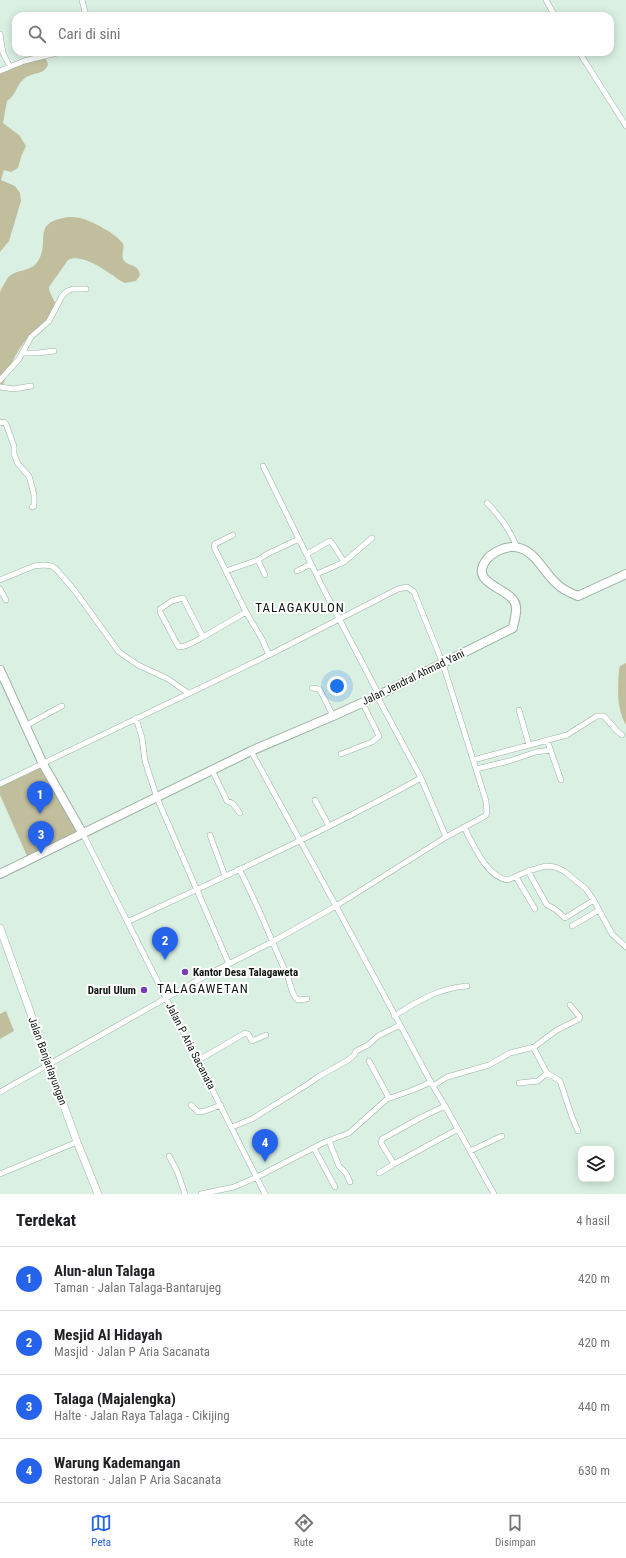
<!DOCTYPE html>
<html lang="id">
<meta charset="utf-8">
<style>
:root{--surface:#fff;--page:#f2f2f2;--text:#202124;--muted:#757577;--line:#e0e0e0;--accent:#2563eb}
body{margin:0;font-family:"Roboto Condensed",sans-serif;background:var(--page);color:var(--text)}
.controls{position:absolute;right:12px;bottom:12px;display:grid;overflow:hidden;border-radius:8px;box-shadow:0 2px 10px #0003}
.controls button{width:36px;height:36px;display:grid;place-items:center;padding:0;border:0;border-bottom:1px solid var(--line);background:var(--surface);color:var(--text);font:20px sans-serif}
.you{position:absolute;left:337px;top:686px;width:14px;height:14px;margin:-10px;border:3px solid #fff;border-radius:50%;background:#1a73e8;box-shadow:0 0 0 6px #1a73e833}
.badge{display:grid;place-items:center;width:26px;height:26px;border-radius:50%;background:var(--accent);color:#fff;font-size:13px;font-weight:700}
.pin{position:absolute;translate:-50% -33px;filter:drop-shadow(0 1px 2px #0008)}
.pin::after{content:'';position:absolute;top:21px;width:14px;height:12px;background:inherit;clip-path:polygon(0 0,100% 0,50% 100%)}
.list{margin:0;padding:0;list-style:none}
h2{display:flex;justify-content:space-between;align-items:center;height:52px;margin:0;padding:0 16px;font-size:17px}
h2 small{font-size:13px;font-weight:400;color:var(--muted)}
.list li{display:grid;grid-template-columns:26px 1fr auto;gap:12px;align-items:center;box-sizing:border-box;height:64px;padding:0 16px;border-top:1px solid var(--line)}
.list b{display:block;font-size:15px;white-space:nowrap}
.list p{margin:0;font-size:13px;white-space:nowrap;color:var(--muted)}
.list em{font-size:13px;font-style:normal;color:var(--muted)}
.icon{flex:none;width:22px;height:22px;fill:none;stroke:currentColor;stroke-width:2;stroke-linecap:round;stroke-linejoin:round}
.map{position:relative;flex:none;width:626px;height:1194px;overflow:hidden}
.search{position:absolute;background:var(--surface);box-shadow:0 2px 10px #0003;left:12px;right:12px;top:12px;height:44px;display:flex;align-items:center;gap:10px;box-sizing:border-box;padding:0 14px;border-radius:12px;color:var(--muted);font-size:15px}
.sheet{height:308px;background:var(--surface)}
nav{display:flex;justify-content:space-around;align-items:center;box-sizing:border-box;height:56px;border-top:1px solid var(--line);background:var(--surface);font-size:11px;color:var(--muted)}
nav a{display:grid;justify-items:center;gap:2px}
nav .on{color:var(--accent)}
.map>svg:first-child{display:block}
.green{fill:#c1be9d}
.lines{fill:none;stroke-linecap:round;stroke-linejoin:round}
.street-casing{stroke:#9cb1a5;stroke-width:6}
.secondary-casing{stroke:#9cb1a5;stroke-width:8}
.primary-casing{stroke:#9cb1a5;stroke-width:10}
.street{stroke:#fff;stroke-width:5}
.secondary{stroke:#fff;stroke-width:7}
.primary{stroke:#fff;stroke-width:8}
.poi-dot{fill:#783fb5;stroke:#fff;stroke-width:1.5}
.labels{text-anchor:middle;stroke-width:4;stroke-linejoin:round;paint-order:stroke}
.street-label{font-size:11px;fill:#0e1611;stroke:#fff}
.poi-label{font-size:11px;font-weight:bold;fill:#0e1611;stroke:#fff;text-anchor:start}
.quarter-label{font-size:13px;letter-spacing:1px;fill:#0e1611;stroke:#fff}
</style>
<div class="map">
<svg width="626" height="1194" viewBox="0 0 626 1194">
<rect width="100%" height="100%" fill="#daf0e3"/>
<path class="green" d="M34,56L45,57L48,64C45,75 33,72 25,78C16,84 18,93 7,101L3,123L19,135L26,146L21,157L18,168L11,172L4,170L1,180L15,186L20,193L21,201L9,241L0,252V72Z
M68,217C72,217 76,217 80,218C90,220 119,235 123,244C125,249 121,254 123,259C127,267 138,263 140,275L136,281L125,283C119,281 115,276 109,273C99,266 80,254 68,260L49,287V290L57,307C48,323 30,333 20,348C11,361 7,377 0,391C0,367 0,344 0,320C0,312 0,301 0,293C1,288 5,283 7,279C15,268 31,273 38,261C51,240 30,223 68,217Z
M626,663V725C616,707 618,689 619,669L620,666Z
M47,762L81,834L27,856L0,795V786Z
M6,1011L14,1031L0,1039V1014Z"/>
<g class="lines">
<g class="street-casing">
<path id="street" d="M82,0L86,16
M546,0L555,16
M0,34L3,53L10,67
M579,52L626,126
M0,71L24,61L61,52
M22,353H38L54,351
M0,380L19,359L31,337L49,321L62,296L67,291L73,289H86
M0,387L14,389L31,386
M0,422L1,423L4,422L6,424L14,446V454L18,464L29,476L31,483L34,495V506L32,507
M263,466L324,590L379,695
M487,503C500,516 510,530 517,547
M233,535L215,544L214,547L246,612
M307,554L330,541L332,543L344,562
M258,560L265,575
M226,571L258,560L267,554L299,539
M297,571L311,564
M317,574L344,562L372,538
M0,580L34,566L44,565L52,566L57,570L75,591L119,652L138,665L168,679L188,693
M0,589L6,600
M203,637L183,598L172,601L160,609V612L177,644L179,647C187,647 196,641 203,637L246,612L262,639L269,655
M312,688L319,689L321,692L333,716
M377,696L421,778L446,837
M519,710L529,745
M136,718L142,738L145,761L157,798L229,964
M25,726L62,706
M547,740L561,780
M251,751L336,906L433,1086L445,1106L494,1194
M341,754L372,742L379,736L362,702
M473,760L567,735L597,716H604L617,731L622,735
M476,769L509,761L536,752L550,750
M212,770L227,801L232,803L240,813
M0,784L269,655L398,589L407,587L414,592L443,664L486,801L487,813L485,816L446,837L336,906L272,942L207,975L0,1092
M315,800L329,826
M464,827C473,844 487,878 508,880L528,871L546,866L555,867L564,871L586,889L593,899L612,934L626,947
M83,834L265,1194
M210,835L225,876
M239,869C258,904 271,940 287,975C291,984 291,995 298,1000L307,999
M528,871L547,905L555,909L565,918L594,900
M516,877L535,909
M127,922C226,876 325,831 421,778
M572,926L599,910
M394,1016C418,1001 439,988 467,986
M533,1047L547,1073L560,1081L572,1117L578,1131
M197,1061L245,1033L248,1034L252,1041L266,1035
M369,1061L389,1098
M519,1083L538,1081L547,1073
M433,1086L447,1077L489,1065L510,1053L534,1047L557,1030L579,1019L580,1017L570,1005
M191,1105L198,1112L205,1111L221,1105
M232,1127L252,1119L308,1084L318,1077L348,1060L354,1055L356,1051L368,1045L378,1036L400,1025
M329,1141L339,1166L346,1173L350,1182
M314,1148L335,1187
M470,1151L502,1136
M169,1156L177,1171L185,1194
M394,1164L458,1129
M379,1173L394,1164L381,1143L382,1139L422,1117L445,1106
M0,1174L77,1142
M201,1194L234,1187L257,1177L325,1142L349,1133L387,1099L413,1090L431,1082"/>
</g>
<g class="secondary-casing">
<path id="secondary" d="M0,928L77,1142L98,1194"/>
</g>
<g class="primary-casing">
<path id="primary" d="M0,670L43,764L83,834
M0,874L251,751L333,716L377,696L513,628C514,620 519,609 514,601C506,587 468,583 487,559C492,553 502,548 511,547C534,546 542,571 557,584C563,590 570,593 578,596L626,574"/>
</g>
<use href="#street" class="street"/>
<use href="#secondary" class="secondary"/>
<use href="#primary" class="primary"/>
</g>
<g class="poi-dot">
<circle cx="185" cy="972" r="4"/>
<circle cx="144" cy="990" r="4"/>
</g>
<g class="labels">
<g class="street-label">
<text transform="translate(413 677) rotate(-26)" y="4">Jalan Jendral Ahmad Yani</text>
<text transform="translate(191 1046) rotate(63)" y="4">Jalan P Aria Sacanata</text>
<text transform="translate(48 1061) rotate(70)" y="4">Jalan Banjarlayungan</text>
</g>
<g class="poi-label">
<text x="193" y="976">Kantor Desa Talagaweta</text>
<text x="136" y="994" text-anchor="end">Darul Ulum</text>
</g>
<g class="quarter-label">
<text x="300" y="612">TALAGAKULON</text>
<text x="203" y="993">TALAGAWETAN</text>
</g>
</g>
</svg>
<div class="controls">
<button><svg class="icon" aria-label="layers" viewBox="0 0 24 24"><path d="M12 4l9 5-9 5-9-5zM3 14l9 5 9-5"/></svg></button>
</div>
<div class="you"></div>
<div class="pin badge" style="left:40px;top:814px">1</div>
<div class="pin badge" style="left:165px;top:960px">2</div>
<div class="pin badge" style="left:41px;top:854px">3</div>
<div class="pin badge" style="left:265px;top:1162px">4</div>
<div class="search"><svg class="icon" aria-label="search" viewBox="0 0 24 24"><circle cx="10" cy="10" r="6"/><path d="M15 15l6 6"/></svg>Cari di sini</div>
</div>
<section class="sheet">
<h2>Terdekat<small>4 hasil</small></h2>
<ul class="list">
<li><span class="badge">1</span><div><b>Alun-alun Talaga</b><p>Taman · Jalan Talaga-Bantarujeg</p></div><em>420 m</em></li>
<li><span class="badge">2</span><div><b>Mesjid Al Hidayah</b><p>Masjid · Jalan P Aria Sacanata</p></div><em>420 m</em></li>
<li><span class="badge">3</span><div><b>Talaga (Majalengka)</b><p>Halte · Jalan Raya Talaga - Cikijing</p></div><em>440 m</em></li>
<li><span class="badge">4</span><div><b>Warung Kademangan</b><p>Restoran · Jalan P Aria Sacanata</p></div><em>630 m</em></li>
</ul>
</section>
<nav>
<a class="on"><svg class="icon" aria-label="map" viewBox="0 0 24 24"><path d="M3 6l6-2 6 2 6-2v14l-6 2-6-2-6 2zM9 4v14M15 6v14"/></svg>Peta</a>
<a><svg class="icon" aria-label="directions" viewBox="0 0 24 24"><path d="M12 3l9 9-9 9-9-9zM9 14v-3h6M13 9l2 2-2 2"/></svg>Rute</a>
<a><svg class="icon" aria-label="saved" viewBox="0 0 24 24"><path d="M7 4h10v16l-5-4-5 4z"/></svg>Disimpan</a>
</nav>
